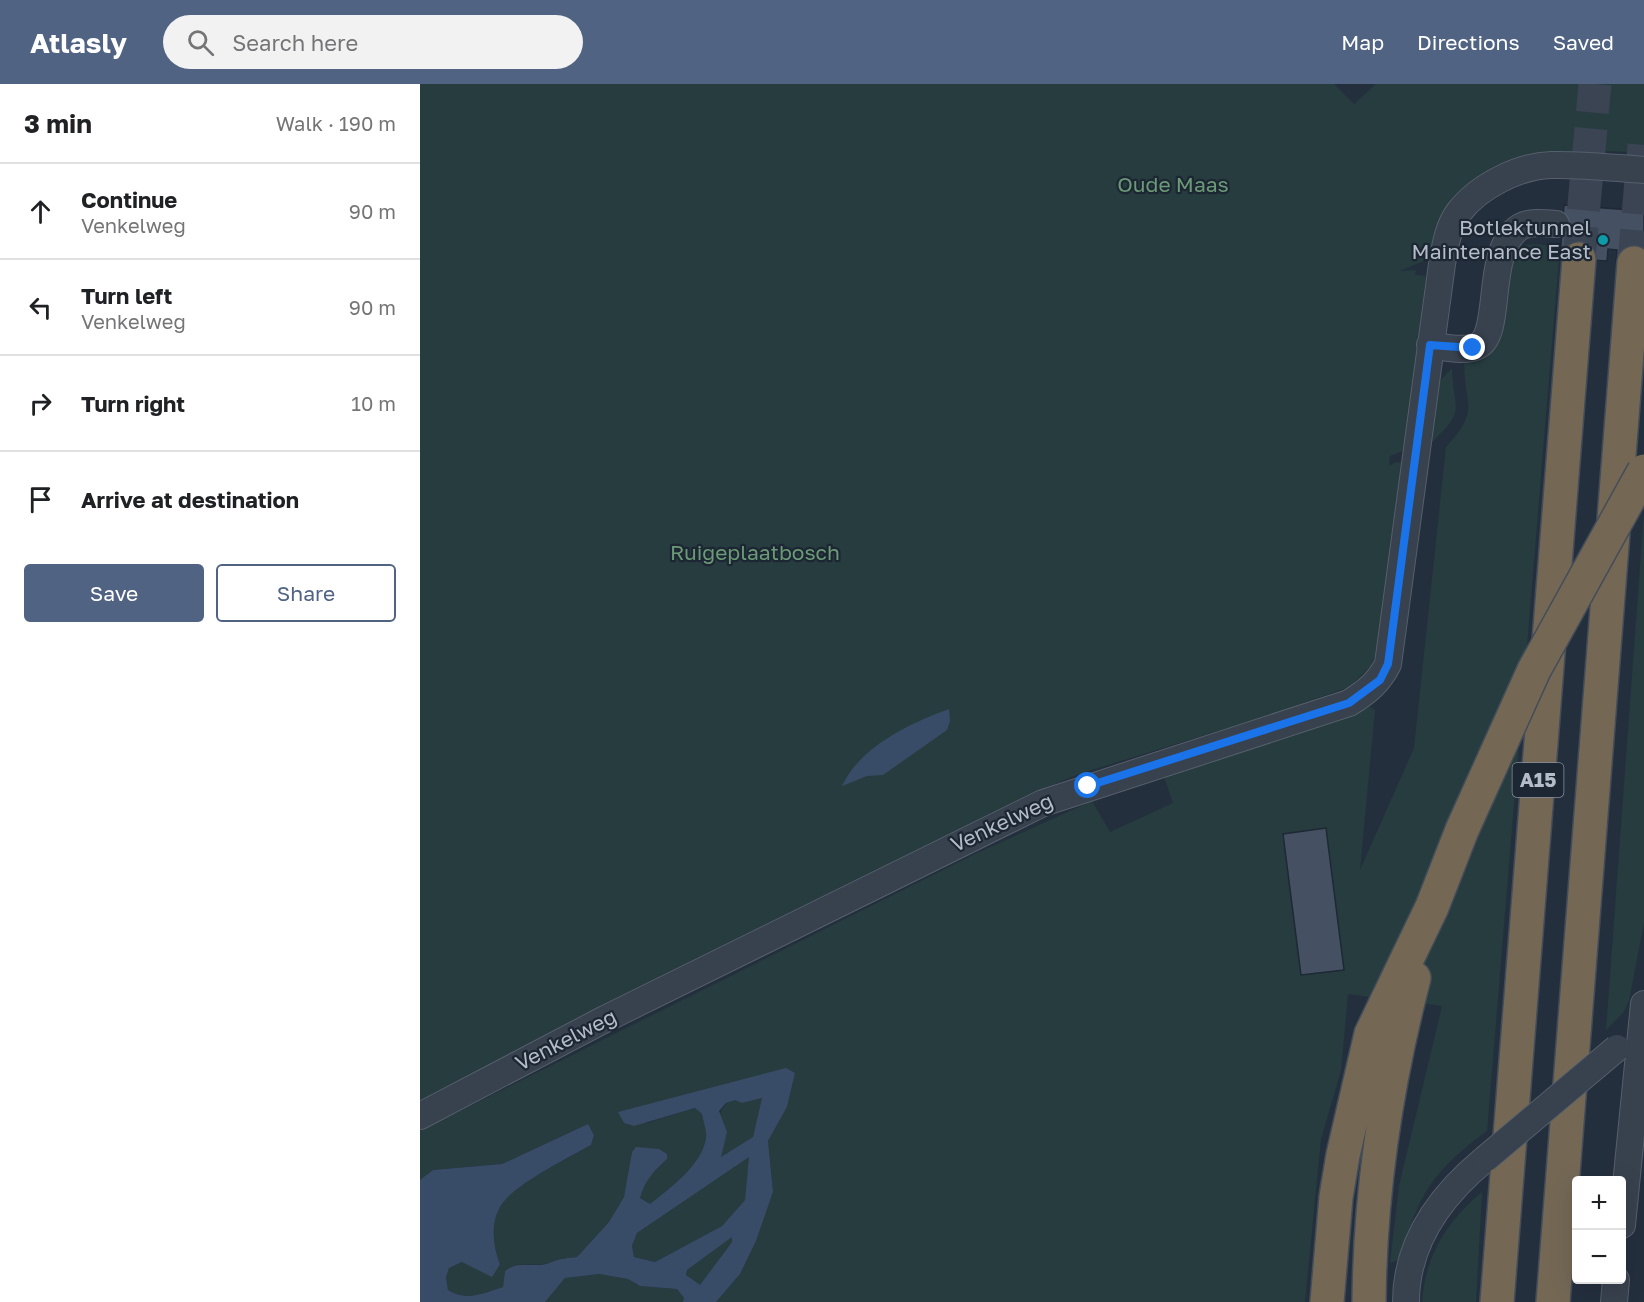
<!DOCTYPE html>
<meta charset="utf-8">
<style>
:root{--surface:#fff;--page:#f2f2f2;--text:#202124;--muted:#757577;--line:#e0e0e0;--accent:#506383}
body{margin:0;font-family:"Golos Text",sans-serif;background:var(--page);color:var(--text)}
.controls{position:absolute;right:18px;bottom:18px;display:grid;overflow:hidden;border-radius:6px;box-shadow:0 6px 24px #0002}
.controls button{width:54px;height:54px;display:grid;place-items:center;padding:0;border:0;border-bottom:2px solid var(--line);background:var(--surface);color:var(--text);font:30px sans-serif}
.stop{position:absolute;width:18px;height:18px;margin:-14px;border:4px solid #1a73e8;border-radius:50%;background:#fff}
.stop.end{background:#1a73e8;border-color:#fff;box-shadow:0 2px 6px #0008}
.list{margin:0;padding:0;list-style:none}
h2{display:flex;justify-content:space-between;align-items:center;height:78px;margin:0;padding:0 24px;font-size:26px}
h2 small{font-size:20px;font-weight:400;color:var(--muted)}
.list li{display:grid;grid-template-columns:39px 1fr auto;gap:18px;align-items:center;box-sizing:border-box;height:96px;padding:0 24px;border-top:2px solid var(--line)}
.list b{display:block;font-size:22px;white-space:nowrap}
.list p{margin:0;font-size:20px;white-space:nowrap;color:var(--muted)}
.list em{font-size:20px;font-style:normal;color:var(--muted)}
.actions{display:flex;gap:12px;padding:18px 24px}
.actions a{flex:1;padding:14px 0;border:2px solid var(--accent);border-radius:6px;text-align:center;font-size:21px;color:var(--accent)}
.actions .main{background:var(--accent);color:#fff}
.icon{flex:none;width:33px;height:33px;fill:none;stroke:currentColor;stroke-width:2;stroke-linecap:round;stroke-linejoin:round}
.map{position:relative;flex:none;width:1224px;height:1218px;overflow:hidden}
header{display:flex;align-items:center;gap:36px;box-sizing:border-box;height:84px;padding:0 30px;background:var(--accent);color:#fff}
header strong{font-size:28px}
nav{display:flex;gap:33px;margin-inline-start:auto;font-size:21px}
.search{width:420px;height:54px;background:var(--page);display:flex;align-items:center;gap:15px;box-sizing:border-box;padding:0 21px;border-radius:33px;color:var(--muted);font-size:22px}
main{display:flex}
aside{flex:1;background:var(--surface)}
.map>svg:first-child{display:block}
.green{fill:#263c3f}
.water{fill:#394c67;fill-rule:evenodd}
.building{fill:#455162;stroke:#1f2835;stroke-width:1.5}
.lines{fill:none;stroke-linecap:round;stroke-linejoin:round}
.highway-tunnel{stroke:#3a4453;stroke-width:33;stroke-dasharray:33 16;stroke-linecap:butt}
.minor-casing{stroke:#565f6c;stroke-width:28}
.highway-casing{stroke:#434c59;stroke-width:36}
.minor{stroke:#38414e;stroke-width:26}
.highway{stroke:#746855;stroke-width:33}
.minor-bridge-casing{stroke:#565f6c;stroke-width:28;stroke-linecap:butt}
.highway-bridge-casing{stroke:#434c59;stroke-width:36;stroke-linecap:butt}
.minor-bridge{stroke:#38414e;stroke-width:26}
.highway-bridge{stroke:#746855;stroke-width:33}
.route{stroke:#1a73e8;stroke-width:8}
.culture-dot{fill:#0f9aa8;stroke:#1d2633;stroke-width:2}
.labels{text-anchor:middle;stroke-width:4.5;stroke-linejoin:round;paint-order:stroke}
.shield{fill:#1d2633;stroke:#878f9c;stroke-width:1.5}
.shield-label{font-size:20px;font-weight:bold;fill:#b4bcc9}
.park-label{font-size:21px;fill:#6b9a76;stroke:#1d2633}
.poi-label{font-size:21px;fill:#b4bcc9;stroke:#1d2633;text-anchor:end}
.street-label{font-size:21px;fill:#b4bcc9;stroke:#1d2633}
</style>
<header>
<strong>Atlasly</strong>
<div class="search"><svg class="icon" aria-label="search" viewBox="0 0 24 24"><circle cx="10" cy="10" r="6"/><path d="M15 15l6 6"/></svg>Search here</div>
<nav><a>Map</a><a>Directions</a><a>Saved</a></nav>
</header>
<main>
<aside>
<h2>3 min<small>Walk · 190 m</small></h2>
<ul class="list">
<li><svg class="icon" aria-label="ahead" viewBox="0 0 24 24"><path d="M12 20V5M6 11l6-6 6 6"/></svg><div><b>Continue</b><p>Venkelweg</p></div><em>90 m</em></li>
<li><svg class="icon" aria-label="left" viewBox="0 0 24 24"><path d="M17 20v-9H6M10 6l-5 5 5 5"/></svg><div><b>Turn left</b><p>Venkelweg</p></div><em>90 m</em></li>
<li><svg class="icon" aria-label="right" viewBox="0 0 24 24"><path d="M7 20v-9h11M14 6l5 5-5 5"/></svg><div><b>Turn right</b></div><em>10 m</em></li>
<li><svg class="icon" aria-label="arrive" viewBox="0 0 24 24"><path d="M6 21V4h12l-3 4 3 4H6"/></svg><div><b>Arrive at destination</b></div></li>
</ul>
<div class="actions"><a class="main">Save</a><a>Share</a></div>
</aside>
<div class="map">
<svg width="1224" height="1218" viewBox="0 0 1224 1218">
<rect width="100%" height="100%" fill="#242f3e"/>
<path class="green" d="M0,0H914L934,20L956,0H1224V69C1201,67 1179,67 1155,68C1108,69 1079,73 1043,107C1033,117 1021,130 1017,144C1013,154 1011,165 1009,175L979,187L996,186L995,191L1006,192L985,366L970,372L969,382L976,378L983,379L958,566L951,582L929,603L840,634L659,690L605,712L0,1021Z
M1113,160L1140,162L1067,1047C1016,1084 995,1112 982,1175L970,1179L979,1102L1022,922L928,910L921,987L901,1055L885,1218H296L320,1190L336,1157L353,1108L348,1057L367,1023L375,989L199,1028L204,1039H227L275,1024L282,1030C283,1037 287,1047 286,1054C282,1081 250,1104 230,1120L220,1114C226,1094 232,1089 247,1075L212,1068L204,1113L189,1138L157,1173C146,1174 138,1175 128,1179C113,1184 100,1175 85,1187L83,1203C64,1209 46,1218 28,1206L26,1193L29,1184L42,1178L80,1180C72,1159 69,1132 87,1114C103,1097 150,1073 171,1061L174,1051L168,1040L82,1080L13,1086L0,1096V1047L555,770L672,717L690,748L753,719L742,687L944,619L955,626L940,786L994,664L1026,363C1065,321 1040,318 1045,273L1089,174L1099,163Z
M1032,284C1033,327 1048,324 1011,359L1019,298Z
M1224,428V839L1209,917L1203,929L1186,946Z
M342,1014L333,1053L301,1074C300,1052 291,1024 315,1015L322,1019Z
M330,1072L325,1116L302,1142L235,1178L214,1173L212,1162L217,1149Z
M1062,1108L1056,1218H1002C1005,1172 1027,1137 1062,1108Z
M313,1152L312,1158L280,1202L266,1191L267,1186Z
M179,1190L208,1195L220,1202L257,1205L264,1214L263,1218H125L145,1194Z"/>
<path class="water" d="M529,625L530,637L527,646L463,691L447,692L422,702C440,663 490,639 529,625Z
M366,984L375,989L367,1023L348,1057L353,1108L336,1157L320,1190L296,1218H263L264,1214L257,1205L220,1202L208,1195L179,1190L145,1194L125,1218H0V1096L13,1086L82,1080L168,1040L174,1051L171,1061C149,1073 103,1097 87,1114C69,1132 72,1159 80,1180L72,1193L42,1178L29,1184L26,1193L28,1206C46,1218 64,1209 83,1203L85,1187C100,1175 113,1185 129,1179C138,1175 147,1174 157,1173L189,1138L204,1113L212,1068L216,1063L239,1065L247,1070V1075C233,1088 225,1096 220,1114L230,1120C250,1104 282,1081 286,1054C287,1047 283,1037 282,1030L275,1024L214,1042L204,1039L198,1028ZM342,1014L333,1053L301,1073L307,1048L299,1027L306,1019L315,1016L322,1019ZM329,1073L325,1116L302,1142L235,1178L214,1173L212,1162L217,1149ZM312,1153V1158L280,1201L266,1191L267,1186Z"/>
<path class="building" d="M1144,121L1224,127V180L1196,178L1197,166L1188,165L1187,177L1140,174Z
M906,744L924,886L881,891L863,750Z"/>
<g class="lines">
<path class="highway-tunnel" d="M1159,175L1175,0
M1214,179L1224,61"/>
<g class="minor-casing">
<path id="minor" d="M1010,261C1025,263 1046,269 1059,261C1083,247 1064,166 1100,143C1110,137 1125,139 1136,140
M0,1032L185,935L623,719L929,619C947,608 959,598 968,580L1022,180C1025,163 1028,142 1039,128C1059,102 1099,82 1131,81C1162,80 1194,84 1224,86
M1202,1141L1224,920
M986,1218C986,1158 1020,1112 1065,1075
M1194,1218L1196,1196"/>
</g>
<g class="highway-casing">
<path id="highway" d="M907,1218L916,1113L923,1071L951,950L1012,823
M949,1218C950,1108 966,1001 994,894
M1077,1218L1159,175
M1133,1218L1214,179"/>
</g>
<use href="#minor" class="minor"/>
<use href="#highway" class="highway"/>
<g class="minor-bridge-casing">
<path id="minor-bridge" d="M1065,1075L1197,964"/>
</g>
<g class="highway-bridge-casing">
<path id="highway-bridge" d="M1012,823L1042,746L1114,586L1224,387"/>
</g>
<use href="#minor-bridge" class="minor-bridge"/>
<use href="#highway-bridge" class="highway-bridge"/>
</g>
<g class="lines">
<path class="route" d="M668,702L929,619L960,596L968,580L1010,261L1053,264"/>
</g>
<circle class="culture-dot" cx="1183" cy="156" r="6"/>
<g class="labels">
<rect class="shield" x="1092.5" y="679" width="51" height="34" rx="4.5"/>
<g class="shield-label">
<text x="1118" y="703">A15</text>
</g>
<g class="park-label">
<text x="753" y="108">Oude Maas</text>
<text x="335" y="476">Ruigeplaatbosch</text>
</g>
<g class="poi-label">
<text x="1171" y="151">Botlektunnel<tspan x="1171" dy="24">Maintenance East</tspan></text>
</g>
<g class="street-label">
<text transform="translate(582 739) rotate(-25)" y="7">Venkelweg</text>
<text transform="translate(146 956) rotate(-27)" y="7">Venkelweg</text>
</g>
</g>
</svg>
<div class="controls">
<button>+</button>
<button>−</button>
</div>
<div class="stop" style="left:668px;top:702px"></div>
<div class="stop end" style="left:1053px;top:264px"></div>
</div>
</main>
